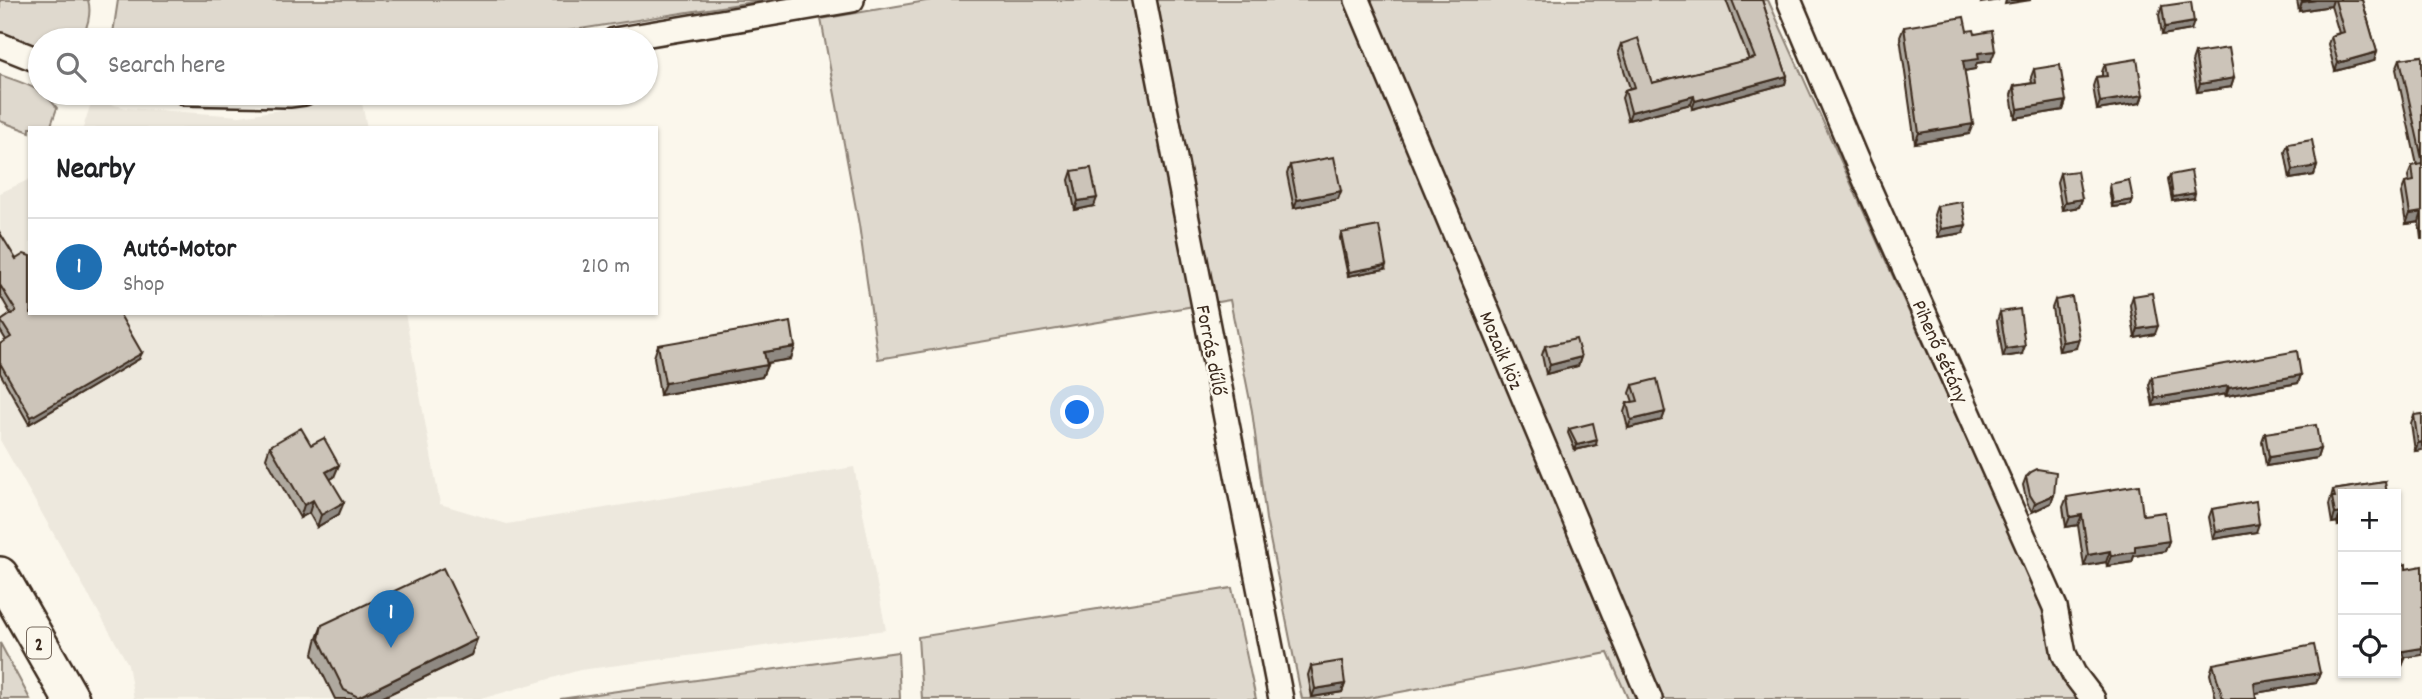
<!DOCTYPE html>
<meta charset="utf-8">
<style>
:root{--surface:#fff;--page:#f6f6f6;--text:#202124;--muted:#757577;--line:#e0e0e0;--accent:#1f6fb2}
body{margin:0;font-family:Dekko,sans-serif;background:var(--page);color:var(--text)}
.controls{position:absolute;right:21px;bottom:21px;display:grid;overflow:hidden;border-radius:0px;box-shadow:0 2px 5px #0004}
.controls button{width:63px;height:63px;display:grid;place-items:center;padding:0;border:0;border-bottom:2px solid var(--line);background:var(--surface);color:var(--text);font:35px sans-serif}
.you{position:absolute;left:1078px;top:413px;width:24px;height:24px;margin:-18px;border:5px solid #fff;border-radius:50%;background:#1a73e8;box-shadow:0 0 0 10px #1a73e833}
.badge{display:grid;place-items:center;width:46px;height:46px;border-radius:50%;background:var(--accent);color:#fff;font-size:23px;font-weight:700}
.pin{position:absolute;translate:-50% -58px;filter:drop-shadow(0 2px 4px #0008)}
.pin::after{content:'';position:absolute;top:37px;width:24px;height:21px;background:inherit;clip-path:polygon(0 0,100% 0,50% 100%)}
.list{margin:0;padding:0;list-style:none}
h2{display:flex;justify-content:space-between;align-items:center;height:91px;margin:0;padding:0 28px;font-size:30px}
h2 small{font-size:23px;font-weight:400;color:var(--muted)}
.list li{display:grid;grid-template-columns:46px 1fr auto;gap:21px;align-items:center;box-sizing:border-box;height:98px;padding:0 28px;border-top:2px solid var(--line)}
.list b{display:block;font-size:26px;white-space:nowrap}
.list p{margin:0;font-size:23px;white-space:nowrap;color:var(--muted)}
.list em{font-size:23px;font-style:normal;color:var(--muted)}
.icon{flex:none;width:38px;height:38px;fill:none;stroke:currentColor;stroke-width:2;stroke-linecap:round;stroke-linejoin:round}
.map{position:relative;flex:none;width:2422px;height:699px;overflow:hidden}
.search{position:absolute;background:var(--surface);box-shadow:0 2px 5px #0004;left:28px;top:28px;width:630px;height:77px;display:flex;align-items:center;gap:18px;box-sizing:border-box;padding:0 24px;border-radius:38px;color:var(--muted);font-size:26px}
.panel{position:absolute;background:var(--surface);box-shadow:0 2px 5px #0004;left:28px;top:126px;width:630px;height:189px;border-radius:0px}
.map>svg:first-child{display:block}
.built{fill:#ede8dd}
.green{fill:#dfd9ce;stroke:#8d8276;stroke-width:2}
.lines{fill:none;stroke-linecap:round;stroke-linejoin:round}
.minor-casing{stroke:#3b2a1e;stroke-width:28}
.primary-casing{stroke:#3b2a1e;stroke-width:40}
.minor{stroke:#fbf7ec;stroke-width:23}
.primary{stroke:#fbf7ec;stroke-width:35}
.wall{fill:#afa99f;stroke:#3b2a1e;stroke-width:2}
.shaded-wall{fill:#8f8982;stroke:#3b2a1e;stroke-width:2}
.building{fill:#ccc4b9;stroke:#3b2a1e;stroke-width:2}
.labels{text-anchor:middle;stroke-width:5;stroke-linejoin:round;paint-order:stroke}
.shield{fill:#fbf7ec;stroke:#75685c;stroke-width:2}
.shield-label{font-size:19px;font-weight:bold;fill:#3b2a1e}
.street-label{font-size:21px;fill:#3b2a1e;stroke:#fbf7ec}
</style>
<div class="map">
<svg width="2422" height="699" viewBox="0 0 2422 699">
<rect width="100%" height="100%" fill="#fbf7ec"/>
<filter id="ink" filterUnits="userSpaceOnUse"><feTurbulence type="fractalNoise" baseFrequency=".0143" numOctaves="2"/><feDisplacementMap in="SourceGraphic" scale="14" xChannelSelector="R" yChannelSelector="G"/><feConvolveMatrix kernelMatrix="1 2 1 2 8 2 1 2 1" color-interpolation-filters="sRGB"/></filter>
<g filter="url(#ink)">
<path class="built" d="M361,98L367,128H83L92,100L127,108L240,116Z
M30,179V313H405L440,504L507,524L854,467L886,630L580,670L481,699H134L128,664L0,440V193Z"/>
<path class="green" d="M0,0H88C92,13 87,29 81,40H40V49L0,35Z
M118,0H765L510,40H112Z
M932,0H1768L2084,699H1628L1608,653L1363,699H1302L1266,519L1252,411L1230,300L878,359L859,225L821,19Z
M0,75C23,83 43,88 57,108L50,128H30V132L0,121Z
M1232,588L1256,699H922L918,637Z
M0,643L30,699H0Z
M898,652L900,699H560Z"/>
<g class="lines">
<g class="minor-casing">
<path id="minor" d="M1144,0L1281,699
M1357,0L1650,699
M1789,0L1855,157L2055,607L2064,654L2074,674L2093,699
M614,40L852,0
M0,45L40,61
M186,93L289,95L304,93"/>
</g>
<g class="primary-casing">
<path id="primary" d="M0,575L71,699"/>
</g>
<use href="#minor" class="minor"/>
<use href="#primary" class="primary"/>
</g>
<path class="wall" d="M1726,0H1762L1787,76L1785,84L1692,109L1691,104L1628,120L1622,98L1625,90L1630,88L1618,52L1621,44L1652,83L1749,60Z
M2297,0H2362L2377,52L2374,61L2335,71L2328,44L2331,36L2339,33L2331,6L2299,11Z
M2162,6L2191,30L2162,35L2159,15Z
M1904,27L1967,31L1975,34L1991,61L1977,63L1975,69L1964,71L1969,134L1915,143L1900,37Z
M2195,53L2234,78L2231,87L2197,92L2192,62Z
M2422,56V239H2421L2419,222L2406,224L2401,193L2405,183L2409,182L2408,176L2412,166L2417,165L2396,69L2400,59Z
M2105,64L2143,95L2140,103L2097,110L2093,86L2096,77L2102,76V72Z
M2034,69L2066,101L2063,110L2015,118L2011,95L2014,86L2032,83L2031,77Z
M2288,144L2317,166L2314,175L2290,179L2285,152Z
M1290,165L1341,191L1338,199L1294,208L1287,174Z
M1072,171L1094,206L1075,210L1069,180Z
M2060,173L2082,199L2079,207L2062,210L2057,182Z
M2170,175L2194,198L2172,201L2168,179Z
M2110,184L2133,200L2131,205L2112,207L2109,188Z
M1937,206L1963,233L1938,237L1934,215Z
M0,233L30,313L139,359L29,424L0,373V344L6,340L0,330V322L11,314L0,295Z
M1341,233L1385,269L1348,276L1340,238Z
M2133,296L2155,334L2135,338L2130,305Z
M2055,300L2076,348L2059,351L2052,308Z
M2000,312L2022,354L2003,357L1997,321Z
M658,345L791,359L766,363L767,365L762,377L660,395L654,357Z
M1545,346L1581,357L1578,366L1546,374L1542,355Z
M2301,375L2298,383L2226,396V394L2153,406L2149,385L2152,377Z
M1633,385L1665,412L1662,420L1628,428L1624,412L1627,403L1633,402L1630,393Z
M2414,415L2422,450L2415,451L2411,423Z
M1569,429L1596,445L1575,450L1568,433Z
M2265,433L2320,449L2317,458L2266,466L2262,441Z
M311,445L334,477L330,479L339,514L317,527L309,513L300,518L266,458L270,446Z
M2026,477L2054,495L2051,503L2032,512L2027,503L2023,485Z
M2385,482L2343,525L2338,526L2337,522L2332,523L2329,505L2333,490Z
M2067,497L2143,515L2169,541L2165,551L2134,556L2132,562L2107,566L2106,562L2084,566L2078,525L2066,527L2063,507Z
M2212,509L2256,532L2213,539L2209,517Z
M2396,566L2422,655L2405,657L2402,666L2396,667Z
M2342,591H2343V619L2340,599Z
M322,625L477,639L471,655L379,699H335L313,654L316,641Z
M2213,664L2320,673L2316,683L2255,693L2256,699H2216L2210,674Z
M1311,666L1345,684L1342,692L1312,697L1308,675Z"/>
<path class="shaded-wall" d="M1982,0H1999L1981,3Z
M2006,0H2031L2005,4Z
M2316,0H2333L2331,6L2299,11L2302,2Z
M2194,22L2191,30L2162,35L2165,27Z
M1995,51L1991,61L1977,63L1975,69L1959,72L1963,61L1978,53Z
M2377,52L2374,61L2335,71L2338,63Z
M1787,76L1785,84L1692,109L1695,101Z
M2234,78L2231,87L2197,92L2200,84Z
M2143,95L2140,103L2097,110L2100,102Z
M1694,96L1691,104L1628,120L1631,112Z
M2066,101L2063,110L2015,118L2018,109Z
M1973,124L1969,134L1915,143L1919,133Z
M2317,166L2314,175L2290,179L2293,170Z
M1341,191L1338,199L1294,208L1297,200Z
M2195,193L2194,198L2172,201L2173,197Z
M1097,198L1094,206L1075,210L1078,201Z
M2082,199L2079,207L2062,210L2065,202Z
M2133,200L2131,205L2112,207L2113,203Z
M2422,212L2419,222L2406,224L2410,214Z
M1966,225L1963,233L1938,237L1941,229Z
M1386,265L1385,269L1348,276L1349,272Z
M2158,326L2155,334L2135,338L2138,329Z
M2079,339L2076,348L2059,351L2062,342Z
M2025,346L2022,354L2003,357L2006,349Z
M795,347L791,359L760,364L764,352Z
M142,353L139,359L29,424L31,417Z
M1581,357L1578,366L1546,374L1550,365Z
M767,365L762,377L660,395L665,383Z
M2301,375L2298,383L2226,396L2229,388Z
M2228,386L2226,394L2153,406L2155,398Z
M1665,412L1662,420L1628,428L1631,420Z
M1597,440L1596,445L1575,450L1577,445Z
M2422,442V450L2415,451L2418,443Z
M2320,449L2317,458L2266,466L2269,457Z
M339,465L334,477L322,484L326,472Z
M2054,495L2051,503L2032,512L2035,503Z
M313,500L309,513L300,518L304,505Z
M344,502L339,514L317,527L321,515Z
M2341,513L2337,522L2332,523L2335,514Z
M2082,515L2078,525L2066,527L2070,517Z
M2341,517H2343V525L2338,526Z
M2259,524L2256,532L2213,539L2216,531Z
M2169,541L2165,551L2134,556L2132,562L2107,566L2111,556L2135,546Z
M2110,551L2106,562L2084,566L2088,555Z
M477,639L471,655L379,699H357L358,697Z
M2422,648V655L2401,658L2403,651Z
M2405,659L2402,666L2396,667V660Z
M2320,673L2316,683L2250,694L2254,683Z
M1345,684L1342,692L1312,697L1315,689Z"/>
<path class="building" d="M1732,0H1762L1787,76L1695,101L1694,96L1631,112L1625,90L1635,87L1621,44L1638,38L1652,83L1755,58Z
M2301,0H2316L2302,2Z
M2335,0H2362L2377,52L2338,63L2331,36L2344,32Z
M2191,2L2194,22L2165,27L2162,6Z
M1964,17L1967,31L1974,30L1975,34L1992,31L1995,51L1978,53L1979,59L1963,61L1973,124L1919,133L1904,27Z
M2229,48L2234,78L2200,84L2195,53Z
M2422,56V159L2400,59Z
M2137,59L2143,95L2100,102L2096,77L2107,76L2105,64Z
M2060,65L2066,101L2018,109L2014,86L2036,83L2034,69Z
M2312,140L2317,166L2293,170L2288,144Z
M1334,157L1341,191L1297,200L1290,165Z
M2422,164V212L2410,214L2405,183L2414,181L2412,166Z
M1091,168L1097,198L1078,201L1072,171Z
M2077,171L2082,199L2065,202L2060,173Z
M2191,171L2195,193L2173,197L2170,175Z
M2129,180L2133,200L2113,203L2110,184Z
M1962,202L1966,225L1941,229L1937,206Z
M1379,226L1386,265L1349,272L1341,233Z
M0,233L16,259L24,254L30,256V313H119L142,353L31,417L0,363V344L11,337L1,321L16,311L0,285Z
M2152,293L2158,326L2138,329L2133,296Z
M2072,297L2079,339L2062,342L2055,300Z
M2020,309L2025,346L2006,349L2000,312Z
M791,322L795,347L764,352L767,365L665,383L658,345Z
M1576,339L1581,357L1550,365L1545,346Z
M2297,351L2301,375L2229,388L2228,386L2155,398L2152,377Z
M1657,379L1665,412L1631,420L1627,403L1638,401L1633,385Z
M2422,414V442L2418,443L2414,415Z
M1593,423L1597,440L1577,445L1569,429Z
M2316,425L2320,449L2269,457L2265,433Z
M301,428L311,445L324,438L339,465L326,472L344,502L321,515L313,500L304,505L270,446Z
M2037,469L2056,472L2054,495L2035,503L2030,495L2026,477L2031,472Z
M2385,482L2387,494H2343V517H2341V513L2335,514L2332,497H2335L2333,490Z
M2139,485L2143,515L2165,512L2169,541L2135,546V552L2111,556L2110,551L2088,555L2082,515L2070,517L2067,497Z
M2256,501L2259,524L2216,531L2212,509Z
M2406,564V569L2422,566V648L2403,651L2405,659L2396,660V642H2399L2396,626V566Z
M443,568L477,639L358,697L344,690L319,639L322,625Z
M2314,645L2320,673L2254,683L2256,699H2223L2213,664Z
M1342,661L1345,684L1315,689L1311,666Z"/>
</g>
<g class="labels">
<rect class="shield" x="27" y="627.5" width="24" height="31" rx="5"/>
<g class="shield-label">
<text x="39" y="650">2</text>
</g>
<g class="street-label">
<text transform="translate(1212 350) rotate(79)" y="7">Forrás dűlő</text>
<text transform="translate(1502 350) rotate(67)" y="7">Mozaik köz</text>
<text transform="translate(1941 351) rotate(66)" y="7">Pihenő sétány</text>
</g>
</g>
</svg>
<div class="controls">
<button>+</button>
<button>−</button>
<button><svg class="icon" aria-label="locate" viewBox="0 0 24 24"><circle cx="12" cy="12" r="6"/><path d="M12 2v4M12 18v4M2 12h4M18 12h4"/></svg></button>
</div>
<div class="you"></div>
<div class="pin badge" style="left:391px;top:648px">1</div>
<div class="search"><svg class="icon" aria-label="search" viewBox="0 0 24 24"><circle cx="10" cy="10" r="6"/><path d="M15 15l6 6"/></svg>Search here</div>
<section class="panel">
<h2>Nearby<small></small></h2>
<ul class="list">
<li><span class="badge">1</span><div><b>Autó-Motor</b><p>Shop</p></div><em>210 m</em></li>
</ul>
</section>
</div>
